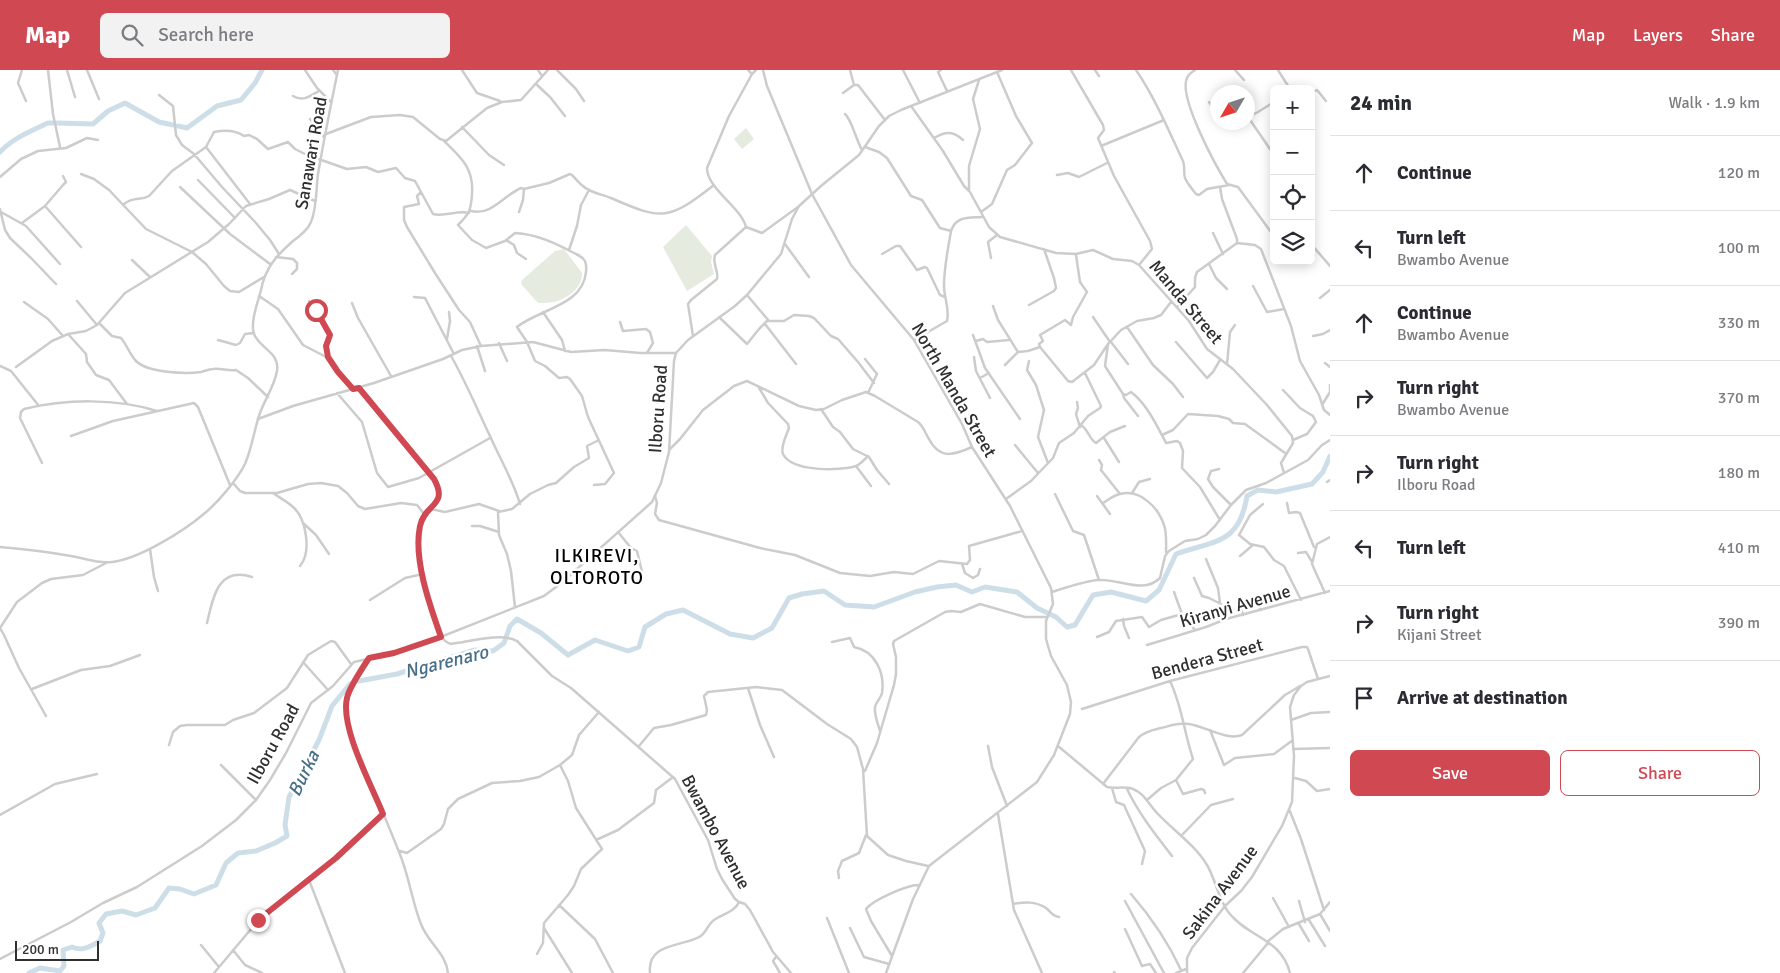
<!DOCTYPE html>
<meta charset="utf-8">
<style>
:root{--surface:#fff;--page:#f2f2f3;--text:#2b2b33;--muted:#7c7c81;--line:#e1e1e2;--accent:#d04852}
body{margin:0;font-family:Signika,sans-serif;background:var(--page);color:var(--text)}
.controls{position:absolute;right:15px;top:15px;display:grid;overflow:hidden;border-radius:8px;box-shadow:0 2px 12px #0003}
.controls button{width:45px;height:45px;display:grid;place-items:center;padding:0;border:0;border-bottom:1px solid var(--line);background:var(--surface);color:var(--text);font:25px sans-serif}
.compass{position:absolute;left:1210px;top:15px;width:45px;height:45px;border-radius:50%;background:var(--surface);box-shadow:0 2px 12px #0003;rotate:231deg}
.scale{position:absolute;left:15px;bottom:12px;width:84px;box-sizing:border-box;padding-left:5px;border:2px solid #2f2f2f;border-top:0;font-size:14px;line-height:18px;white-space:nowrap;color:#2f2f2f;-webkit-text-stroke:4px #fff;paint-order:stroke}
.stop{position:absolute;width:15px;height:15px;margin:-11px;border:4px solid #d04852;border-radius:50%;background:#fff}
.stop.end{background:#d04852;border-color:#fff;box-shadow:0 1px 5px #0008}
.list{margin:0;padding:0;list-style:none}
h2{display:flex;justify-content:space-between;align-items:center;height:65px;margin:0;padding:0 20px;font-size:21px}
h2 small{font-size:16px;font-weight:400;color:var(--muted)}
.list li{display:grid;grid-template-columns:32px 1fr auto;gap:15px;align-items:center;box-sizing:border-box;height:75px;padding:0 20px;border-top:1px solid var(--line)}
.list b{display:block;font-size:19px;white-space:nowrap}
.list p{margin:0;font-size:16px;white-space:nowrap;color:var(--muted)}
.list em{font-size:16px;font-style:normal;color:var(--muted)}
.actions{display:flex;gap:10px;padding:15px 20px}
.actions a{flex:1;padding:11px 0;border:1px solid var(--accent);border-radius:8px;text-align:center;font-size:18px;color:var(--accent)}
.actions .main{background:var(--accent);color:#fff}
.icon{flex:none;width:28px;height:28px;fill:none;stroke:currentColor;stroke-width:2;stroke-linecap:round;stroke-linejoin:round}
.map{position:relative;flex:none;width:1330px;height:903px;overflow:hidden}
header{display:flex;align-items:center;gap:30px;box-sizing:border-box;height:70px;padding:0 25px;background:var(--accent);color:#fff}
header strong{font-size:24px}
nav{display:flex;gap:28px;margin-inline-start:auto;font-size:18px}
.search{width:350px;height:45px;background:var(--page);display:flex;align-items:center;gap:12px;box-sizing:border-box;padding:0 18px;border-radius:8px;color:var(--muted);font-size:19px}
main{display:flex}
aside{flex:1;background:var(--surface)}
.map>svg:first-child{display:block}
.green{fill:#e5ebdf}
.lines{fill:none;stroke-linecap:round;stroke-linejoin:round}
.river{stroke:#cedee8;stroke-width:5}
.minor{stroke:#ccc;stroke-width:2.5}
.tertiary{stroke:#ccc;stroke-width:2.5}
.route{stroke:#d04852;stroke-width:6}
.labels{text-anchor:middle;stroke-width:5;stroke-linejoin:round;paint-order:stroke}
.street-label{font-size:18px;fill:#2f2f2f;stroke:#fff}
.neighbourhood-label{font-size:19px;letter-spacing:1px;fill:#000;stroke:#fff}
.water-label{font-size:19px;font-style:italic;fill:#476f88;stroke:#fff}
</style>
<header>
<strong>Map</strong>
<div class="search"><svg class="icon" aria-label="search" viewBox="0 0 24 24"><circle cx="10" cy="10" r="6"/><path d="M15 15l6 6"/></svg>Search here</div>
<nav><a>Map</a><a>Layers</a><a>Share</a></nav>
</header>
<main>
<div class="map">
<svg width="1330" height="903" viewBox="0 0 1330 903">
<rect width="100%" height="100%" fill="#fff"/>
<path class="green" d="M746,58L754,69L742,79L734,69Z
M686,155L712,186L711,192L714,204L687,221L663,177Z
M564,179L582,203C583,218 567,229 554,232C549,233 543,233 538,233L521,214L522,210L555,181Z"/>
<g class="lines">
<path class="river" d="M57,53L93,54L108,41L125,33L159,52L173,55
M178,56L187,58L217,36L241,30L255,13L262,0
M0,82C13,68 31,61 48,53H53
M359,611L397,604L475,580L493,581L504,573L510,556L517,549L541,563L568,585L595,570L628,581L639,577L645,557L666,544L683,540L730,564L753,568L772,558L789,528L802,524L824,521L845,535L874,537L915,522L937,517L956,515L972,522L985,517L1017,522L1037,538L1056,547L1067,557L1075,555L1093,525L1111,522L1146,531L1159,520L1176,484C1215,470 1239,475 1247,426L1258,420L1276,422L1312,414L1323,402L1330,386
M29,903L40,898L60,901L64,896L63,880L72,877C82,882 91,876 100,871L103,863L99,853L106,844L122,841L136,845L155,838L169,818L180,819L194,824L216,815L226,793L238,783L256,781L275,773L287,766L285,755L289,727L319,670L332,636L350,614L353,613"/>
<path class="minor" d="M22,0L18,13L26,31
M48,0L53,44L60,77
M67,0L75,27
M87,0L99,29
M305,0L317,18L331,32
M333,0L337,5
M462,0L477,23L500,31
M538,0L542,6
M557,0L576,19L584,31
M748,0L752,4
M763,0L767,16L812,124L851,195L914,270L962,354L972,377L1010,436L1051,518L1053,534L1046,551V569L1051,586L1067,615L1071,632L1070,644L1054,685L1037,712L929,796L913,829L886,903
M850,0L854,15
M903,0L920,33
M941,0L938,2L947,21
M1071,0L1103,55L1104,60L1098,68L1114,106L1150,171L1152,179L1139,195
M1095,0L1099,6
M1136,0C1155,28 1168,59 1182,89C1186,96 1183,102 1185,108C1187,113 1192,119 1196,124L1199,125L1207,119L1229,115
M1195,0C1192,2 1188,5 1187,8C1178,27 1216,96 1227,114L1238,117L1274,166
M1235,0L1244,10
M1278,0L1290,19
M536,14L550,27L565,46
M843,23L854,15H858L885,50
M1311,23L1317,20L1326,31
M159,25L173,36L176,65L182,75L194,84L222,117L256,153L270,170L279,184
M293,26C303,32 310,26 319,21
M1209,32L1218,46
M1274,32L1258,42L1248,47L1274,85
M911,36L943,81L964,116L970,122L989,157L1000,167L1056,183L1076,184L1093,180L1113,189L1132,191L1139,195L1189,251L1207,279L1233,299L1267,335L1292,366L1293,373L1281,393L1284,403
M845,44C852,50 856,70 862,80
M310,49L324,67
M1222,52L1227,54L1231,52
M462,57L489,85L504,95
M326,64L371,47L400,45L413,47L440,69L446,71L487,38L502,32L521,30L548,0
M934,68C946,61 953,61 963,70
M444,71C462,88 474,99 472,124C471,141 469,144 458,155L472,170L486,178L505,171L515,163C537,164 557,174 576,184C585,188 587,192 586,202C583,236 539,239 517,257L527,272L535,291L545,296L559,308L567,307L570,309L582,326L588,347L614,403L605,414L594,415
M1101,76L1164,50
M865,77L879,82L887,88L911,126L922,130L940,158L951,161
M81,104L94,109L109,120L146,159L192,182L206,194L224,216L230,221L239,222L264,207
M1057,105L1068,103L1079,107L1107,93
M0,107L21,89L38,81L66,78L87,68L98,70
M198,110L235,148
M180,117L230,164L270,194
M969,121V96L980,59L973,29L979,10
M421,122L417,126L419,134L404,137V150L407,157L435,203L459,240L470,252L481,276
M124,134C134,126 140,131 149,126L172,101L206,77
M250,134L206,77L214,62C226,60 235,60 244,66L249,65L257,69L268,79L288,72L295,79L307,85L347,99L366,97L378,102L396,98L405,108L415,111L433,144C445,147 457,140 469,143
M45,136L81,177
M0,139L5,160L10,168L31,188L56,214
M471,141C492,146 504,125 521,118L524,119L549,113L570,104L572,105C576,109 579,113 583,116C590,123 602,124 611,128C663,151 669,150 714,115
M1,142L26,156L60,194
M519,142L523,130L524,119
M981,142L992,134L1007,100L1015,95L1032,73L1016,46L997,2
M22,153L45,136L63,115L66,112L63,106
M746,157L762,163L798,137
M1213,163L1223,184
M506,170L514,175L517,183L526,189
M1237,173L1255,175L1261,179L1291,256L1300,291L1319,325L1324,340L1330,345
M785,174L809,207
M1311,174L1330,196
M569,180L577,156L581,135L589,120
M882,184L896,176H900L917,200L925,197L927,198L940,225L945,227
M276,187L293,189L297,193V199L292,204
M991,188L988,172L997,165
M132,190L150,207
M1209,194L1216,208L1227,219
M1253,216L1267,242L1284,239
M747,225L769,251H784L794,245L809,246L814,248L831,266L838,269L858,292L874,313
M259,226L278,239L303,275L330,289L338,302L353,319
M414,227L425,228L454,284
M1320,228L1330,220
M77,231L97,255
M309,231L329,263L326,276L327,286
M24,232L48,249L63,266
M1171,232L1161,245L1154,248L1137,251L1121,260L1108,274L1105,296L1123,324L1126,325L1131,322C1147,334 1157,356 1166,373L1177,371L1180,373L1183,381L1182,398L1200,417L1220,450
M352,233L358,248L391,306
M1029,235L1054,221L1056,218L1054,208L1044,179
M993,236L998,250L1018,282
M1177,237L1195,217V208L1197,202L1237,173V169L1222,129L1220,117
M543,242L562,270L565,281
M719,247L747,274L759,259L768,250
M1093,247L1110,272
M620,252L623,261L646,259L650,262L653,273L647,283
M99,253L112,266L121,268C127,275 130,285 136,291C148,303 186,304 201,302C205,301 209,299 213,299C221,298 227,301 236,300L248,308L268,327
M765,254L796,294
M1071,255L1073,247L1087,222L1080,212L1076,185
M1127,257L1153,295L1173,314L1183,327
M68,264L86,284L87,292L96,305L109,310L127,334
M973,265L985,298L1020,349
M693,266L688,234L691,230L717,209C719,201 712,194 715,185L746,157C741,137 707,119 707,98L729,46L752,4L756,0
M1313,266L1323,264L1330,260
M447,269L450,251L449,242
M218,270L236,275L240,273L245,264L254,263
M914,270L947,251C950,239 944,228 944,216C944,197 948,179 951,161C956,146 968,148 982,147
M976,271L983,269L987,272L1009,270
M1111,272L1128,294
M1176,272L1207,308L1213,302L1220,290
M499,273L507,291
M477,276L485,301
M1040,277L1039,274L1043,271L1040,265L1065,250L1071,255
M451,286C466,312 477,339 490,366C500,389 513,410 520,434
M974,287L976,301L990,328
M865,289L877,304L868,323
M1029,291L1027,300L1036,315L1044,340L1038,367L1048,393
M1325,293L1330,297
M1227,294L1230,262L1235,255
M1005,295L1018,282L1028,281L1040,277L1068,311L1072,312L1094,295L1108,274
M0,296L11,301L39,336
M16,297L52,271L68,264L86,261L97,255L125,223L208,172L229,154L246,136L269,129L290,120L315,131
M980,308L989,303
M1330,315V321
M758,316L768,333L788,354L789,358C787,364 780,377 783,384C792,402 840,401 856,396C861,394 864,390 868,386
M359,318L434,409C449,436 425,433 420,455C414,485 426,518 434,546C437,552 438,562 442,567C444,571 448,573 451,574C468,572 502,562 517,571L552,606L571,618L675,709L708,770L717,799L722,809L735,829L739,832L745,834L750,840L773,882L791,903
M1283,320L1300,338L1313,346L1316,352L1307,364L1293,370
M337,323L362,352L377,403L388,417L419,408L490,368
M1123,324L1124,328L1138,346
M1077,332L1078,338L1076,344L1080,357
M1322,335L1330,322
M821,339L833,357L840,362L853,379L869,387L877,400L889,414
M258,349L293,336L374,313L443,289L462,280L481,276L533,272L571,282L605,280L640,283H676
M1081,355C1088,359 1089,369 1096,373L1110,362L1125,356
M1162,365L1173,360L1188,344L1218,346L1229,349L1233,353L1245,354L1285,383
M71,366L113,351L194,333L198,337L230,415
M1104,368L1119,392
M1015,375L1038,403
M670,379L680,369L703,340L734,316L747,311L799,336L816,340L824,339L842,330L866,322L875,326L918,352C924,357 925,363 929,369C940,390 954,385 972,377
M1099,390L1102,395L1101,400L1120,424
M42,393L20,348L21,342L24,339C65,329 116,328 157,341
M856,396L871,416
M1219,399L1211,401L1208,409L1213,417L1231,435
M1327,412L1330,410
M233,413L240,421L245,423H277L308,414L321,413L338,416L347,423L358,436L365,439L401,433L417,435L424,444
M273,423C280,428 288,432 293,437C306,448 312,482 300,496
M1132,423L1139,412L1150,409
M1055,424L1073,461L1084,465L1099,510
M655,426L657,433L655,444L659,450L760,478L795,485L840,503L870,506L894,502L913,504L939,491L967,494L970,490L969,476L1022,461
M1097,426L1110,444
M1006,429L1031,411L1053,388L1059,373L1074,363L1088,346L1100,338L1101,336L1085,303
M1103,433C1108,430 1114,425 1120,424C1140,419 1158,437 1164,455C1167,463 1166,474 1166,482
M1287,433L1289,443L1296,442L1300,443L1314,477
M1263,434L1250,445L1239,465L1250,474L1264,477L1274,490L1284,496L1301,530
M431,439L445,442L479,434L499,441
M303,453L316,465L329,484
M472,456H480L499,462
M618,462L631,478L637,481L642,502
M150,479L154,507L158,521
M1298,483L1306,482L1312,492
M1240,486L1253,475
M1206,489L1218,518L1220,533
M962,494L965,503L973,508L978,505L980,499
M1194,508L1202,526L1209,528L1221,534L1226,549
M1052,522C1067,517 1082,512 1097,510C1119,508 1143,525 1160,508L1165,486L1169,481L1185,471L1198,469L1206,465L1215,456L1231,435L1246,420L1266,413L1308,390L1322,375L1330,370
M1174,522L1182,544L1195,560
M1325,523L1312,494L1317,474L1330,467
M1256,529L1261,540
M370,530L405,508L423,504
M1239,534L1243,545
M515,537L511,501L507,484L499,465L498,442L512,439L530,424L548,415L556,413L574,397L589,388L587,376L599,370
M1123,549L1124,556L1129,568
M207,553C213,529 217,496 252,507
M0,558L17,532L42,513L51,509L83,505L106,493
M0,558L4,565L19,598L46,646
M1097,567L1109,562L1116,551L1142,547L1149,557L1161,550L1182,544
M832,572L850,568L854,577C875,581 885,602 882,623C881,628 876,632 875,637C874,645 878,654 880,661
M1147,575L1206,557L1226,549L1330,521
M368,589C360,602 346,622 346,637C345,666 363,696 374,722C383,742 391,762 399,782C409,805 412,832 421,854C428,873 446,883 448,903
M303,592L328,620
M748,618L760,655L774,687
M32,619L81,600L110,596L140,585
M1082,639L1170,611L1302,577H1307L1308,579L1318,609
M1291,650L1311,643L1330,642
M1210,660L1224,695L1235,688L1274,684L1293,670
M169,675L173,662L180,656L187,655H225L233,650L254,643L287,618L308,585L331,571L335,572L351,594
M639,676L654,658L671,655L706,645L707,640L704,626L708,622L756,617L782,620L827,654L851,669L857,677L863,699L867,766L888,785L906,791L928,796
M988,676L992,697L1007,736
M1058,676L1107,717C1115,719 1125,716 1133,719C1144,723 1149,735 1157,743C1173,760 1195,775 1207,795C1216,810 1218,829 1229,843C1249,868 1281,868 1290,903
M1293,679L1330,678
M221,695L256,730
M865,701L877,673L894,615L896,604V587L893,574L894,571L945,542L951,541L961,542L980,534L1025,547H1047
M1295,708L1306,711L1317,721L1330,719
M1176,710L1183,724L1201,719L1204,720L1205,723
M1103,714L1139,667C1146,661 1153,660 1161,658C1170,656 1180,652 1189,654C1204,656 1228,671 1242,665L1285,625L1300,616
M1112,718L1116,732L1124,735L1145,781L1142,794
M1127,719C1139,744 1155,764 1172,786
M1147,730L1161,718L1176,710L1193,689C1184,662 1182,636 1170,611
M1289,739L1301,769L1324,840
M998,744L1014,840L1042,903
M0,745L55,714L97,704
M1181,766L1211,735L1233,729
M596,770L618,760L654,733L656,720L673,707
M400,781L407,783L441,759L444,754L448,739L458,729L492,713L520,711L539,707L560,695L572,685L579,665L599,642
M839,808L838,801L842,791L859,783L866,765
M309,810L345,903
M1131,824C1151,847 1168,872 1181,900
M1273,828L1289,857
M1125,831L1164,903
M1299,831L1305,852
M1013,834C1025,832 1035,831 1046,838C1051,842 1052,846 1059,847
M559,835L595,869L613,903
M1320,844L1330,861
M827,848L849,903
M1309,850L1325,876
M1299,854L1309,871
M544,858L572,903
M850,858L864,887L889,894
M1125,859L1142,896L1150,894L1156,903
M1267,872L1283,859L1320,844L1330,832
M201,875L219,897
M233,880L245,895L262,903
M537,884L543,873L544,853L568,825L574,816L581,799L602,779L576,738L568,711L560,695
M892,886L871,851L866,839C873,830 907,815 918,815
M776,887L773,891L780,903
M1114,902L1115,903
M214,903L262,846L336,788L383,745
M650,903C647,873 681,877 699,867C706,864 707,855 714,850C722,844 735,842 739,832
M1176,903L1186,899
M1187,903V888L1192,878L1225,836L1241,821L1252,807L1282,756L1292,732L1294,686L1290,637L1294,625L1301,616L1307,612L1330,606
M1243,903L1268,873"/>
<path class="tertiary" d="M0,477C24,479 48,482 71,486C84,488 98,494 112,492C139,489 184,461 205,443C218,432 237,410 245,394C252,378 254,360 260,343C265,329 274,317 277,301C280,282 260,279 254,264C250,252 258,232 261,220C265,198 277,185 293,171C300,166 308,160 311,152C317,138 316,119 318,104C324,69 331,34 338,0
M0,889L71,852L103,833L137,817L202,776L236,750L256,730L270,710L286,683L311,633L333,616L354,592L385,585L428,572L544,526L560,514L652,432L661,413L669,382L674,291L676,283L688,270L735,236L747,225L781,184L792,149L799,136L821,116L859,85L879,56L889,46L901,40L1002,0"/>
</g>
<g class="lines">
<path class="route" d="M258,850L336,788L383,744C372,716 340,658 347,628C349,618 363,597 369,588L394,583L441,567C430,536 413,489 420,456C425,433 449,436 434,409L359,318L353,319L338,302L328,287L326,276L330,265L316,240"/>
</g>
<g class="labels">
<g class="street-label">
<text transform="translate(311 83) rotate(-80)" y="6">Sanawari Road</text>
<text transform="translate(1186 232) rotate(50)" y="6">Manda Street</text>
<text transform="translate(954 320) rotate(60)" y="6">North Manda Street</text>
<text transform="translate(658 339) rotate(-86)" y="6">Ilboru Road</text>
<text transform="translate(1235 536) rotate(-16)" y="6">Kiranyi Avenue</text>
<text transform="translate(1207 589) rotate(-15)" y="6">Bendera Street</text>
<text transform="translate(273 674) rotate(-61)" y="6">Ilboru Road</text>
<text transform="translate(716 762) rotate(62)" y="6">Bwambo Avenue</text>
<text transform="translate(1220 822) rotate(-53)" y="6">Sakina Avenue</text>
</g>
<g class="neighbourhood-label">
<text x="597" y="492">ILKIREVI,<tspan x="597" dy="22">OLTOROTO</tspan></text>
</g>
<g class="water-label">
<text transform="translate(446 591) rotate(-14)" y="7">Ngarenaro</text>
<text transform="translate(303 703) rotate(-64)" y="7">Burka</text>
</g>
</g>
</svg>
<div class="controls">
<button>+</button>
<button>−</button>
<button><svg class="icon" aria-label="locate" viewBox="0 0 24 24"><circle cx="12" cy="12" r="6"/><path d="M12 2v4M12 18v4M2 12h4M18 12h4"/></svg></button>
<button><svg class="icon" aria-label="layers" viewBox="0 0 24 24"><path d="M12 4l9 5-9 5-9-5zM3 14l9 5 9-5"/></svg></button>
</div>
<svg class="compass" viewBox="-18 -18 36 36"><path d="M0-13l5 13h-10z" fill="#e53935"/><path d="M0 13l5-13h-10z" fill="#7c7c81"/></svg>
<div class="scale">200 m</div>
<div class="stop" style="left:316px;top:240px"></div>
<div class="stop end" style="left:258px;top:850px"></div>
</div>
<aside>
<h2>24 min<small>Walk · 1.9 km</small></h2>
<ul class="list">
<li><svg class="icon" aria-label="ahead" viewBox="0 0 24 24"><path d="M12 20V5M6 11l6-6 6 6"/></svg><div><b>Continue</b></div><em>120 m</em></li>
<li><svg class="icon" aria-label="left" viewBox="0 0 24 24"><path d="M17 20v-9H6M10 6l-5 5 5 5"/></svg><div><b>Turn left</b><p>Bwambo Avenue</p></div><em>100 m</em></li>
<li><svg class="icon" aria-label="ahead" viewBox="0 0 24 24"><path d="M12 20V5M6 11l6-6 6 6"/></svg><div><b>Continue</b><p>Bwambo Avenue</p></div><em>330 m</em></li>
<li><svg class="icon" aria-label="right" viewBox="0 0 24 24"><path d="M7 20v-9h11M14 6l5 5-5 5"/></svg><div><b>Turn right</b><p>Bwambo Avenue</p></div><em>370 m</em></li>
<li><svg class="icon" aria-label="right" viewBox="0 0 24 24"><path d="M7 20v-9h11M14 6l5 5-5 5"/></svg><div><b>Turn right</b><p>Ilboru Road</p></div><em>180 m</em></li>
<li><svg class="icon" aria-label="left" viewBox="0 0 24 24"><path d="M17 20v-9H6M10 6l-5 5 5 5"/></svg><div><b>Turn left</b></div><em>410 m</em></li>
<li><svg class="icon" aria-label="right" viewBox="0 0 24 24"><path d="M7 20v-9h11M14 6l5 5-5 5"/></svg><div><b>Turn right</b><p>Kijani Street</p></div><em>390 m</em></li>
<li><svg class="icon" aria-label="arrive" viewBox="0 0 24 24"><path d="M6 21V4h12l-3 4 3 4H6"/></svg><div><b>Arrive at destination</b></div></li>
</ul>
<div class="actions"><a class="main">Save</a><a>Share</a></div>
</aside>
</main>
